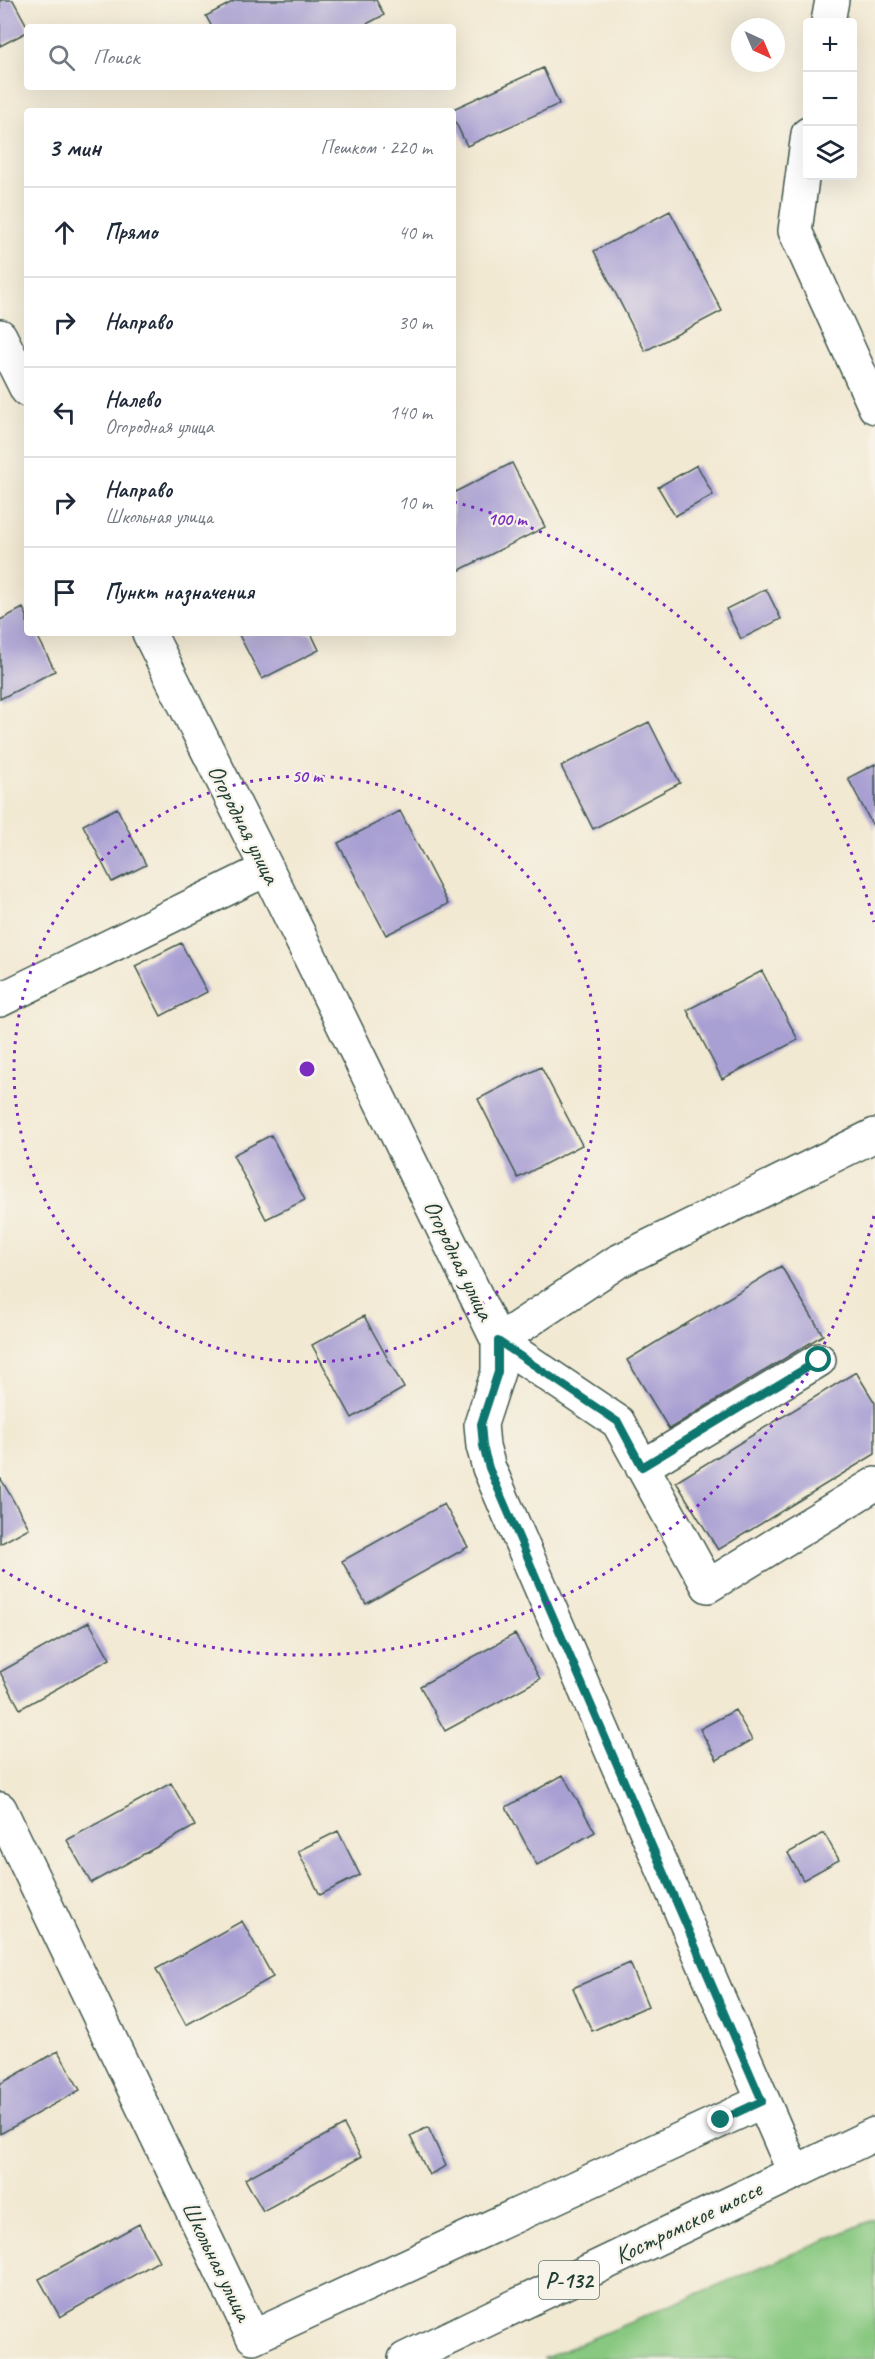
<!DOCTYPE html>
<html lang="ru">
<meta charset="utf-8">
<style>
:root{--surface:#fff;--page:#f2f2f3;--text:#1f2937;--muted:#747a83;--line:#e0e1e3}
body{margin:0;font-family:Caveat,sans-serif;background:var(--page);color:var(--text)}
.controls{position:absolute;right:18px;top:18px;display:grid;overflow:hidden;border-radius:6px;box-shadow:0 6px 24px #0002}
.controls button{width:54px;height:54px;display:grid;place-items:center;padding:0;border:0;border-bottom:2px solid var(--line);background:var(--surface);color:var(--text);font:30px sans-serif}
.compass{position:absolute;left:731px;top:18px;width:54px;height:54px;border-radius:50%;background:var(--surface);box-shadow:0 6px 24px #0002;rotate:136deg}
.stop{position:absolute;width:18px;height:18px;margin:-14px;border:4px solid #0f766e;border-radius:50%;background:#fff}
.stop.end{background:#0f766e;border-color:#fff;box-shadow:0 2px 6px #0008}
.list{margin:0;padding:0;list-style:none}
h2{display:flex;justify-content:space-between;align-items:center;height:78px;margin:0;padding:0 24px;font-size:26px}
h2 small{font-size:20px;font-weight:400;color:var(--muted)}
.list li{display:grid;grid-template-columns:39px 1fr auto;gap:18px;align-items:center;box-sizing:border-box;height:90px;padding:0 24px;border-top:2px solid var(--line)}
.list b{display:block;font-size:22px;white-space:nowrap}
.list p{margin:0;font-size:20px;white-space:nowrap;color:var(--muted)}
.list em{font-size:20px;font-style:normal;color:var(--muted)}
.icon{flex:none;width:33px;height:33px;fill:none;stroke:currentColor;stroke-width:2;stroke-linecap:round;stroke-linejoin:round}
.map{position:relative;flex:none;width:875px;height:2359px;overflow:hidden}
.search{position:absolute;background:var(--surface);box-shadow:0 6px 24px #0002;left:24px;top:24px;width:432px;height:66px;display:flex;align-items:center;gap:15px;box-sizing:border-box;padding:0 21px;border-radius:6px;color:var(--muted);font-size:22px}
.panel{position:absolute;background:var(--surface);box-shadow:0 6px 24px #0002;left:24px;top:108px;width:432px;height:528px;border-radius:6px}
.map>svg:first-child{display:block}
.green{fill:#88c880;stroke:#54825a;stroke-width:1.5}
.building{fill:#a89fd3}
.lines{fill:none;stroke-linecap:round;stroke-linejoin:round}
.minor-casing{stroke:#3f574c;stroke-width:36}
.highway-casing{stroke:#3f574c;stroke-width:36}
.minor{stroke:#fff;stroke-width:33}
.highway{stroke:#fff;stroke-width:33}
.route{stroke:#0f766e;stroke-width:8}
.ring{fill:none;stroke:#7b2cbf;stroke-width:3;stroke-dasharray:3 6}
.labels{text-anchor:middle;stroke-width:4.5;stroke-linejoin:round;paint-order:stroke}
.shield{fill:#f7f3e8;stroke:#60746a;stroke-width:1.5}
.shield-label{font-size:22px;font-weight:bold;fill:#1f3d34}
.street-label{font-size:24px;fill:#1f3d34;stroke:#f7f3e8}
.centre{fill:#7b2cbf;stroke:#f7f3e8;stroke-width:3}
.ring-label{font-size:18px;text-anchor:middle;font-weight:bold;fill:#7b2cbf;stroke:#f7f3e8;stroke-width:4.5;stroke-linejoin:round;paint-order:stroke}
</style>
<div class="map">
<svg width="875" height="2359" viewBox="0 0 875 2359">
<rect width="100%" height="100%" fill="#f7f3e8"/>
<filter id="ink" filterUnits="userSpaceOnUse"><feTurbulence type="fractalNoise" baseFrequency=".0167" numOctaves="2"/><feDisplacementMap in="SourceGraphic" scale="12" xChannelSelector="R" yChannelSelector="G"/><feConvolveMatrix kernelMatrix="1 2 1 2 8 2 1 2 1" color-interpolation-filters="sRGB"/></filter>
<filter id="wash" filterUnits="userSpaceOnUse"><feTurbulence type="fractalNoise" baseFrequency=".008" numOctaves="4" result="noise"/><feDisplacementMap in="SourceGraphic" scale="24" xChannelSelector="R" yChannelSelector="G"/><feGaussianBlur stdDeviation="1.35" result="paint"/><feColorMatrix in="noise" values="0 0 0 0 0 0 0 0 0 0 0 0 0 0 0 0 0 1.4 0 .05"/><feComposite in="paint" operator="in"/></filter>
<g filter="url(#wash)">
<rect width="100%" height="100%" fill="#f2e9d3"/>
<path class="green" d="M875,2219V2359H543Z"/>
<g id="blocks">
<path class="building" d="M0,0H13L27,26V32L0,46Z
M236,0H376L384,15L361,27H212L206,16Z
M543,68L559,104L467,146L453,117V109Z
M670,211L722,311L645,351L594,251Z
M512,463L545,527L456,572L453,566V493Z
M697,465L713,495L675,516L658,487Z
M766,589L781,619L741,639L726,609Z
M23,608L27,616V633H36L55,671L0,699V620Z
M238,633H311L319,650L262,679Z
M649,722L680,783L593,829L561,766Z
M875,764V830L848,778Z
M117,808L146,865L112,882L83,825Z
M400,811L448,904L386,935L338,843Z
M181,943L207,992L161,1016L135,966Z
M762,971L798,1040L722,1079L687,1010Z
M541,1067L582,1145L518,1178L478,1099Z
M271,1135L305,1200L266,1219L233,1155Z
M781,1266L823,1335L669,1429L627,1360Z
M364,1316L404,1388L352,1418L312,1345Z
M856,1372L875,1403V1454L718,1550L676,1482Z
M1,1479L29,1528L0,1544V1480Z
M444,1504L468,1547L366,1604L342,1561Z
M89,1622L110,1659L20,1709L0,1672Z
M515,1634L540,1679L445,1731L420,1686Z
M735,1710L752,1740L717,1760L700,1729Z
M563,1775L595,1832L537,1865L506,1807Z
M171,1783L195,1826L91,1883L67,1840Z
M338,1831L360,1875L320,1895L298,1851Z
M824,1833L839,1860L803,1880L788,1853Z
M242,1921L273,1977L186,2025L156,1969Z
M630,1963L648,2006L592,2031L573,1988Z
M58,2051L80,2090L0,2134V2084Z
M344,2125L361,2157L263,2211L245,2179Z
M428,2127L446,2166L429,2175L410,2136Z
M139,2224L159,2261L60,2317L39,2279Z"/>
</g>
</g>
<g filter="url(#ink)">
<use href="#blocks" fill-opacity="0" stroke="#3f574c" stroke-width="1.5"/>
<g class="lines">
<g class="minor-casing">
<path id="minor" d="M828,22L832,0
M808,134L795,231L875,407
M0,336L27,390
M149,633L267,869L498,1341V1372L481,1424L483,1446L489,1468L794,2172
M0,1000L267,869
M875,1135L617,1262L498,1341L618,1422L708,1586L875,1484
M642,1467L819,1360
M0,1809L253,2337L763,2101"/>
</g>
<g class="highway-casing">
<path id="highway" d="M405,2359L875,2134"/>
</g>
<use href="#minor" class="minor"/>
<use href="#highway" class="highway"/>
</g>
</g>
<g class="lines" filter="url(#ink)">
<path class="route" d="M721,2120L762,2101L489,1468L483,1446L481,1424L498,1372V1341L618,1422L642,1467L819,1360"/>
</g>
<g class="ring">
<circle cx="307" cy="1069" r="293"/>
<path d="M874 1216A586 586 0 0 1 1 1569M454 502A586 586 0 0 1 874 922"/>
</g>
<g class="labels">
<rect class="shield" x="539" y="2261" width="60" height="38" rx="4.5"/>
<g class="shield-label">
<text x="569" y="2288">Р-132</text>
</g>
<g class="street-label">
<text transform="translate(244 824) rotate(63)" y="8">Огородная улица</text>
<text transform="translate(459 1260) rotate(64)" y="8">Огородная улица</text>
<text transform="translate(688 2222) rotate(-26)" y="8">Костромское шоссе</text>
<text transform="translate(217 2261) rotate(64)" y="8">Школьная улица</text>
</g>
</g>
<circle cx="307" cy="1069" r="9" class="centre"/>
<g class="ring-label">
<text x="507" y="525">100 m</text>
<text x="307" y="782">50 m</text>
</g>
</svg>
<div class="controls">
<button>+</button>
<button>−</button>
<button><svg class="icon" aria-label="layers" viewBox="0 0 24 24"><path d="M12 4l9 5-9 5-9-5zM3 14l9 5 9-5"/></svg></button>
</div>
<svg class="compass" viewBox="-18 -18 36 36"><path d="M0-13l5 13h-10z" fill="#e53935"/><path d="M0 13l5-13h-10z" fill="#747a83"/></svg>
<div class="stop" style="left:819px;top:1360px"></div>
<div class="stop end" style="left:721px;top:2120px"></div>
<div class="search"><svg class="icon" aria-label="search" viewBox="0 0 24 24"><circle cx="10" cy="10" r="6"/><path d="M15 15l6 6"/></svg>Поиск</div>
<section class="panel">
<h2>3 мин<small>Пешком · 220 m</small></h2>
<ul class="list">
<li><svg class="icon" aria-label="ahead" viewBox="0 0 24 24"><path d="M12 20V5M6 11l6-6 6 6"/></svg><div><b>Прямо</b></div><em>40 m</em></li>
<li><svg class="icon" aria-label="right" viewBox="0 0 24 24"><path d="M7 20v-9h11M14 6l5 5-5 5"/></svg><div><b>Направо</b></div><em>30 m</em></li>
<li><svg class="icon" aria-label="left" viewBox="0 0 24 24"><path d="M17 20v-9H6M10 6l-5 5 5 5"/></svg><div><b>Налево</b><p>Огородная улица</p></div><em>140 m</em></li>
<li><svg class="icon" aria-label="right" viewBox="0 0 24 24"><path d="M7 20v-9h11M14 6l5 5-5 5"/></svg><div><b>Направо</b><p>Школьная улица</p></div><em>10 m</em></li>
<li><svg class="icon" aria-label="arrive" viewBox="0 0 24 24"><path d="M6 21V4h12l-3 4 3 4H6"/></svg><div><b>Пункт назначения</b></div></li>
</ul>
</section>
</div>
